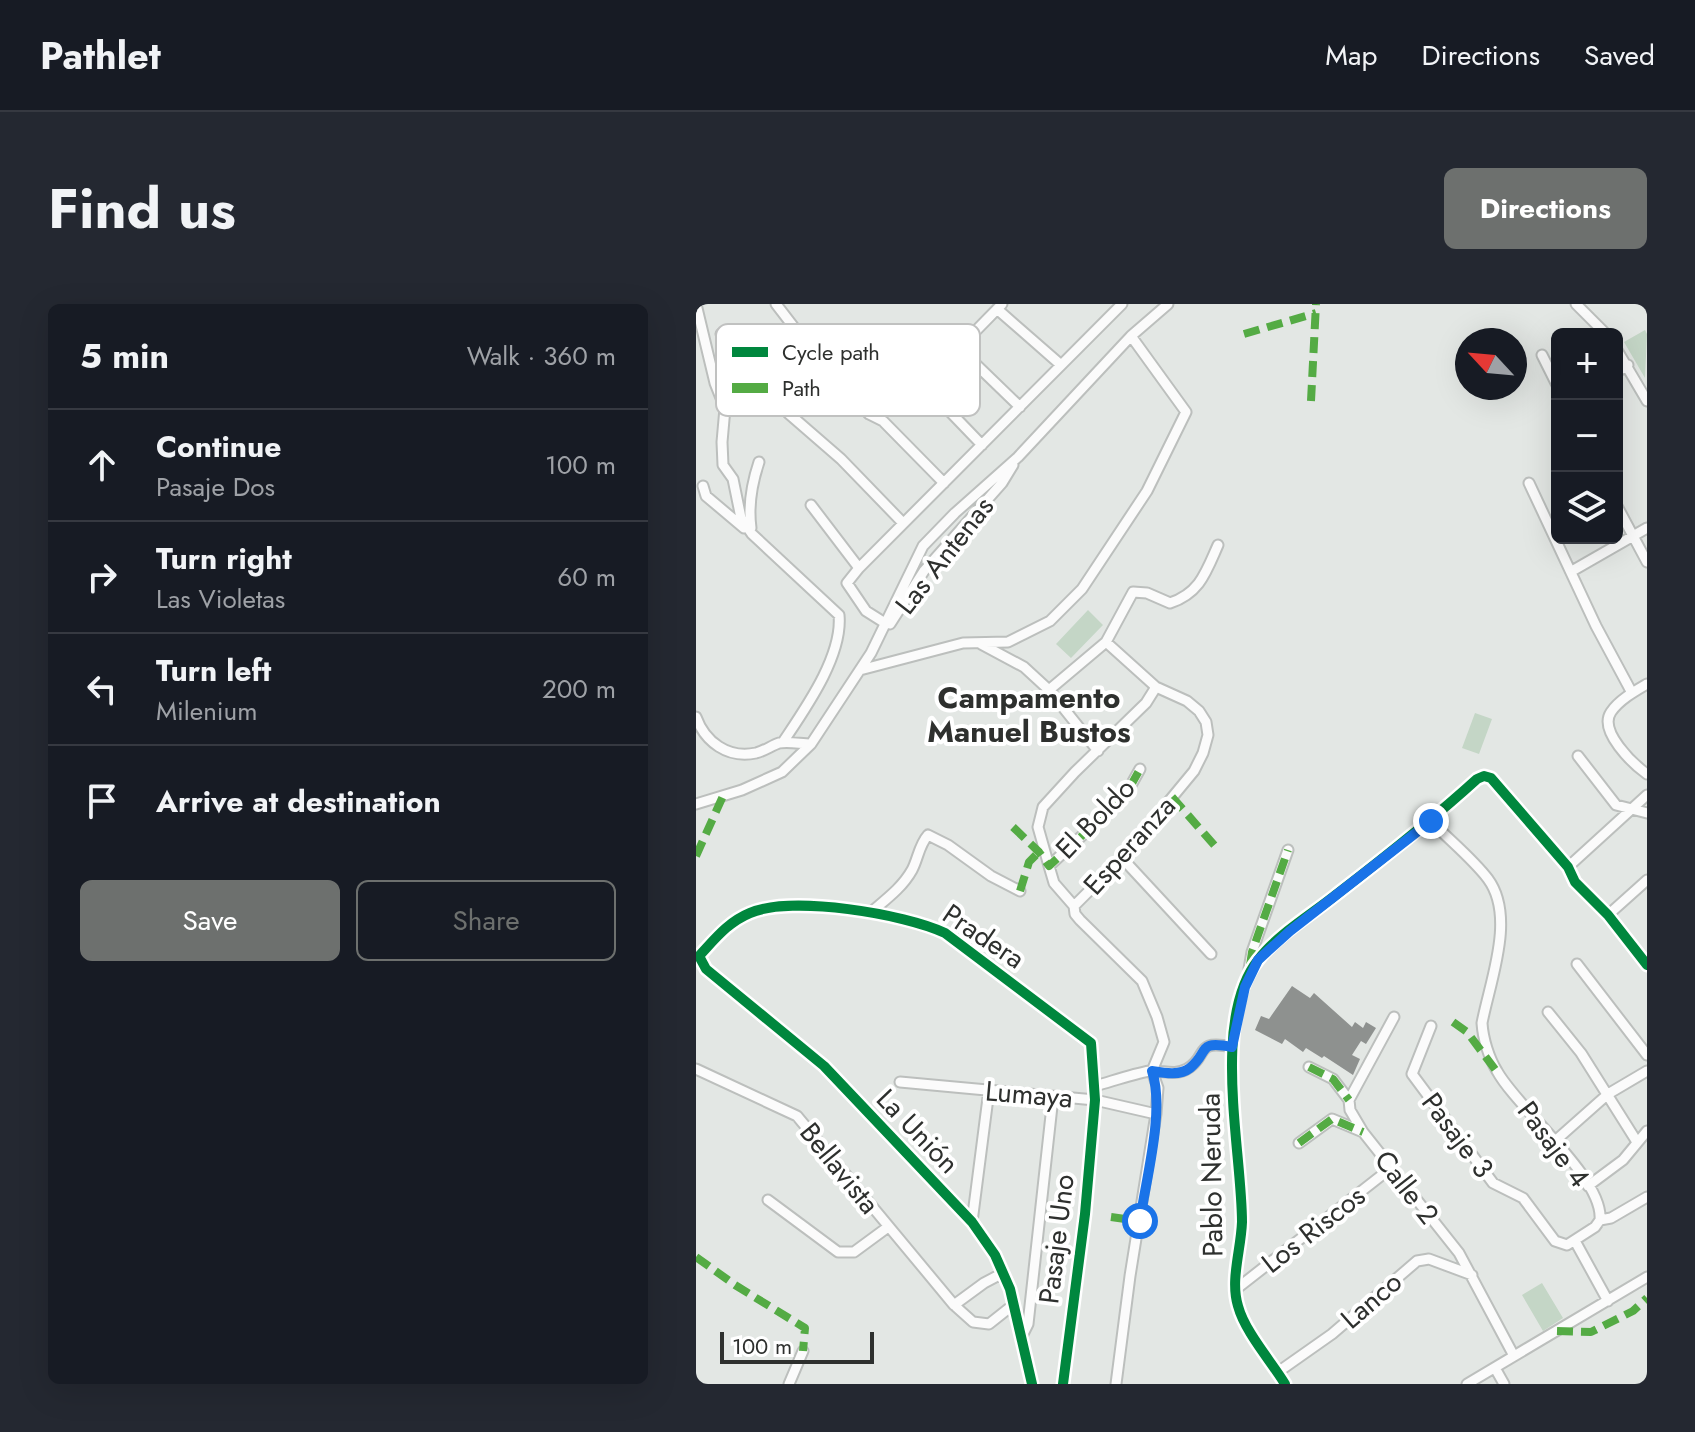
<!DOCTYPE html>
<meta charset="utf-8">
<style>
:root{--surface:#171b24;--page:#242831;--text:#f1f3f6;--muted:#9ea1a6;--line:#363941;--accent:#6d706e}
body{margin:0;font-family:Jost,sans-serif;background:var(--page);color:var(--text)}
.controls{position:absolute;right:24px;top:24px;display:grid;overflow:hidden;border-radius:12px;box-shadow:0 8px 32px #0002}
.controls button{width:72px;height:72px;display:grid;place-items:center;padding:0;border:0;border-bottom:2px solid var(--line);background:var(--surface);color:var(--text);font:40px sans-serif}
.compass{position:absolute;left:759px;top:24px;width:72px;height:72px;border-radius:50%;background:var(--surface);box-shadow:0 8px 32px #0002;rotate:296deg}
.scale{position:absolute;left:24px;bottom:20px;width:154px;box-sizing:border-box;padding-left:8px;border:4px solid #2e302e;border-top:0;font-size:22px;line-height:28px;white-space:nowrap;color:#2e302e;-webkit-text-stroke:6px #fff;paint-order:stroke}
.stop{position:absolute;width:24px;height:24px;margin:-18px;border:6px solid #1a73e8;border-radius:50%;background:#fff}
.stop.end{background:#1a73e8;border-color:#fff;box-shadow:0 2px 8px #0008}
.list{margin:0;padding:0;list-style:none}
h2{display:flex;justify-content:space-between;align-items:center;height:104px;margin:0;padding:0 32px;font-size:34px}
h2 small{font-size:26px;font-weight:400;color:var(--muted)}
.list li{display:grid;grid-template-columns:52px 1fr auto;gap:24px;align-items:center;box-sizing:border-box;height:112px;padding:0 32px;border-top:2px solid var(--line)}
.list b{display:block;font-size:30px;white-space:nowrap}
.list p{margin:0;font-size:26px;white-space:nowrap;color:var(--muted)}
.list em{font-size:26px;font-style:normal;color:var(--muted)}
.actions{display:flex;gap:16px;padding:24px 32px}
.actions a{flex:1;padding:18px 0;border:2px solid var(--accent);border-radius:12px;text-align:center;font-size:28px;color:var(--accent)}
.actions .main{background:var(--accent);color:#fff}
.icon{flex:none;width:44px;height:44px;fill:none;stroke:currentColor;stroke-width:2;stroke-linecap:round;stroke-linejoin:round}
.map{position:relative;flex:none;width:951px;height:1080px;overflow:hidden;border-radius:12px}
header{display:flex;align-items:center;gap:48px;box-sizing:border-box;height:112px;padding:0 40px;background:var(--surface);border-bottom:2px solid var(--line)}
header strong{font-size:38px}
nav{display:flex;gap:44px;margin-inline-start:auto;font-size:28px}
.intro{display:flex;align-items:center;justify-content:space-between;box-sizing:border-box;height:192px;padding:0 48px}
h1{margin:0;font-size:56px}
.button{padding:20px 36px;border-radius:12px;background:var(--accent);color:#fff;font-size:28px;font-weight:700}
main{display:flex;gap:48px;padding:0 48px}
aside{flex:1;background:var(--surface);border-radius:12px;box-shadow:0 8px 32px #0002}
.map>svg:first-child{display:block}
.green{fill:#c4d6c6}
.building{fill:#8e918f}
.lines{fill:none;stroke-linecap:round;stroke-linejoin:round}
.street-casing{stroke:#bcbfbd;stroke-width:13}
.street{stroke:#fbfbfb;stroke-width:9}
.quiet{stroke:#54ab44;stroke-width:8;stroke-dasharray:16 8;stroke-linecap:butt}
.cycleway-casing{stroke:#fff;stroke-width:15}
.cycleway{stroke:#00873e;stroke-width:10}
.route{stroke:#1a73e8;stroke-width:10}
.labels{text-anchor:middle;stroke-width:8;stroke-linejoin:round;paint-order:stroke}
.street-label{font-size:28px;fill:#2e302e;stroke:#fff}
.neighbourhood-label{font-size:30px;font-weight:bold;fill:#2e302e;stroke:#fff}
.key{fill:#fff;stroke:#c0c1c0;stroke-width:2}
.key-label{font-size:22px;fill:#2e302e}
</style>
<header>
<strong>Pathlet</strong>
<nav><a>Map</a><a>Directions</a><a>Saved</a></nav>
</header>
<div class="intro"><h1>Find us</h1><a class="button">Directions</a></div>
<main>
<aside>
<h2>5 min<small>Walk · 360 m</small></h2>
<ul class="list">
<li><svg class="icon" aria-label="ahead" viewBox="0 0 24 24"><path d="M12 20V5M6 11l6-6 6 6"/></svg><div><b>Continue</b><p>Pasaje Dos</p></div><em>100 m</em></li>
<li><svg class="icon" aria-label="right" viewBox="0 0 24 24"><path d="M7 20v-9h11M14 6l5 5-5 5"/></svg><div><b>Turn right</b><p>Las Violetas</p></div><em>60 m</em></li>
<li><svg class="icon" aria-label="left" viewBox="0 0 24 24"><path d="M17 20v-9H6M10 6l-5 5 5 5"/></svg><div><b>Turn left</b><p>Milenium</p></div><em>200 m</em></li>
<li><svg class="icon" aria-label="arrive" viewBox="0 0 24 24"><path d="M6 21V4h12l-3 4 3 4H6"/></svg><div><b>Arrive at destination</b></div></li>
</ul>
<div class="actions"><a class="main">Save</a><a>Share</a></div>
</aside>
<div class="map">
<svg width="951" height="1080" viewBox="0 0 951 1080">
<rect width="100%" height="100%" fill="#e3e7e4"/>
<path class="green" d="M949,26L951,30L949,74L928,38Z
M392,306L407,321L375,354L360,340Z
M779,409L796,415L783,450L766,444Z
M846,979L867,1014L847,1027L826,991Z"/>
<path class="building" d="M596,682L614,694L618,689L656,723L659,718L667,724L670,718L680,724L670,740L665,737L656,751L664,755L657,771L628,752L626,754L610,744L607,748L589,735L586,740L559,726L565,712L573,715Z"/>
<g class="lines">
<g class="street-casing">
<path id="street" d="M0,0L19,79L29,104L26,138L27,161L37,175L45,214L56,230L143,311C147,352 109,405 87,438
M80,0L140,78L173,110L187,117L248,179
M306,0L263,44L324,103
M880,0L910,30
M301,5L365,61
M25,30L92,109L145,155L207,219
M921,46L951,97
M846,51L861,81
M206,63L235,88L286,141
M921,68L932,61
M833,179L900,322L936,389
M7,182L10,192L48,224
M115,201L163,264
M921,202L951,258
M55,224C52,202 56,179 63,158
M876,267L951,224
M189,319L170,307L151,279L163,264L426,0
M194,320L228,267L306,179L317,161
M410,338L460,383L491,397L503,407L510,418L512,431L507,449L498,467L426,554L378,602L379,610L384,616L446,677L461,713L468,738L456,767L462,784L460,810L434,972L420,1080
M285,340L328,363L353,386L402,447
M164,366L267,339L312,338L354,317L386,285L451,187L490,108L435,32
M951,380C939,387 923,396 915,408C902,427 937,460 951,470
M353,386L410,338L437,288L451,289L474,299C504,289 510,268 522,241
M0,413C9,438 32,455 60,449C68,447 75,442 83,439C93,437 105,440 115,440
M882,452L920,501L951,509
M0,500L46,486L86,468L115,440L175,349L227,242L259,209L322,153L435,32L472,0
M735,517C753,536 776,554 792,575C820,613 794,677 786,719C787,735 793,754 801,767C821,804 908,874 904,916
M426,554L515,650
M353,562L390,528L421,492L434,483L444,465
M872,563L951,491
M378,602L358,579L353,562L342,523L347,503L379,468L450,399L460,383
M174,609C189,596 206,584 216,566C222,555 223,541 232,531L252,541L295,572L324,587
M912,611L951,576
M881,660L951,751
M553,665L556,648L592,546
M852,708L885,749L941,838
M698,713L653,796L654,806L667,828L763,949L818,1052
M735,722L716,770L797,879L827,894L859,937L871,941L899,923L904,916L915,914L951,893
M613,763L637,775L653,796
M0,765L101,812L258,1001L277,1018L293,1020L317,1001
M204,778L399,796L460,810
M399,782C417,777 436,770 454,767C467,766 478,772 491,765C513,753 497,735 536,743
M859,837L912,790L951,767
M603,839L636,815L667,828
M892,882L927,856L951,827
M72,896L142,948H158L192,923
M276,918L293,786
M879,937L912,997
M539,986L695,864
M258,1001L288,979L307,969
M326,1032L332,1020L357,793
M799,1064L808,1080
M582,1068L636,1030L721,957L733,955L776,971
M93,1080L107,1047
M336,1080L314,985L299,951L276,918L128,762L10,665L3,652C19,635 32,618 54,609C96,591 209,610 249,629L395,739L399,796L389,910L367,1080
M589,1080C575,1057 549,1028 542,1002C534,976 545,946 546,918C546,848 515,715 562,656C582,630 615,611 641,590C689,553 736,516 781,475L788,472L795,474L872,563L879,578L912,611L951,661
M771,1080L951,973"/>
</g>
<use href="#street" class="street"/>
<path class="quiet" d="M548,30L620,9
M615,97L620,0
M476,493L520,543
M317,523L343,548L353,562L390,528L421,492L434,483L444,465
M0,552L27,492
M324,587L333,558L343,548
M554,661L556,648L592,546
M757,718L771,728L801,768
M613,763L637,775L653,796
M603,839L636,815L667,828
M415,913L444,917
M0,953L39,981L109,1024L107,1047
M861,1027L895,1028L937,1007L951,994"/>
<g class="cycleway-casing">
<path id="cycleway" d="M336,1080L314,985L299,951L276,918L128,762L10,665L3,652C19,635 32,618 54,609C96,591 209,610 249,629L395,739L399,796L389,910L367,1080
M589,1080C575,1057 549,1028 542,1002C534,976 545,946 546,918C546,848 515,715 562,656C582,630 615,611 641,590C689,553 736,516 781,475L788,472L795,474L872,563L879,578L912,611L951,661"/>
</g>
<use href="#cycleway" class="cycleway"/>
</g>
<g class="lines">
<path class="route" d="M444,917C450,874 469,807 456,767C468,769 484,772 494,764C514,748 500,736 536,743L549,683L562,656L594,627L735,517"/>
</g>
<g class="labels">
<g class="street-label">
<text transform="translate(248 251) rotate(-52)" y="10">Las Antenas</text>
<text transform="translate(399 514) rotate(-46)" y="10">El Boldo</text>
<text transform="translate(433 541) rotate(-48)" y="10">Esperanza</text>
<text transform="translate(288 632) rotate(34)" y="10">Pradera</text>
<text transform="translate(333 790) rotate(5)" y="10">Lumaya</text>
<text transform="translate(222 827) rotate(46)" y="10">La Unión</text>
<text transform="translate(762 831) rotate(53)" y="10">Pasaje 3</text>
<text transform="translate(858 840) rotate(53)" y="10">Pasaje 4</text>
<text transform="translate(144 864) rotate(51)" y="10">Bellavista</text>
<text transform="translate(515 871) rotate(-91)" y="10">Pablo Neruda</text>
<text transform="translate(711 883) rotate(52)" y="10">Calle 2</text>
<text transform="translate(617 925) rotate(-38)" y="10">Los Riscos</text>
<text transform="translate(360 935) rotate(-83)" y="10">Pasaje Uno</text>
<text transform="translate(675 996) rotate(-41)" y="10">Lanco</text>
</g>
<g class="neighbourhood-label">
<text x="333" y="404">Campamento<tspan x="333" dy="34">Manuel Bustos</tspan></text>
</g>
</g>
<rect x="20" y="20" width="264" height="92" rx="12" class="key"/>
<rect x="36" y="43" width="36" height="10" fill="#00873e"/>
<rect x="36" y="79" width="36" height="10" fill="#54ab44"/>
<g class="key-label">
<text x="86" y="56">Cycle path</text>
<text x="86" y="92">Path</text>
</g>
</svg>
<div class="controls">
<button>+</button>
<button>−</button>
<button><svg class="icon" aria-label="layers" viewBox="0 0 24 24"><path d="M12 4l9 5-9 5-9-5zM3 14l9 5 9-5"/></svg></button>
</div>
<svg class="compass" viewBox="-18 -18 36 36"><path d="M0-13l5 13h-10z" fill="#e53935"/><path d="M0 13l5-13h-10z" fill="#9ea1a6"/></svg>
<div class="scale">100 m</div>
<div class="stop" style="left:444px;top:917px"></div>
<div class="stop end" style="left:735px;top:517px"></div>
</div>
</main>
